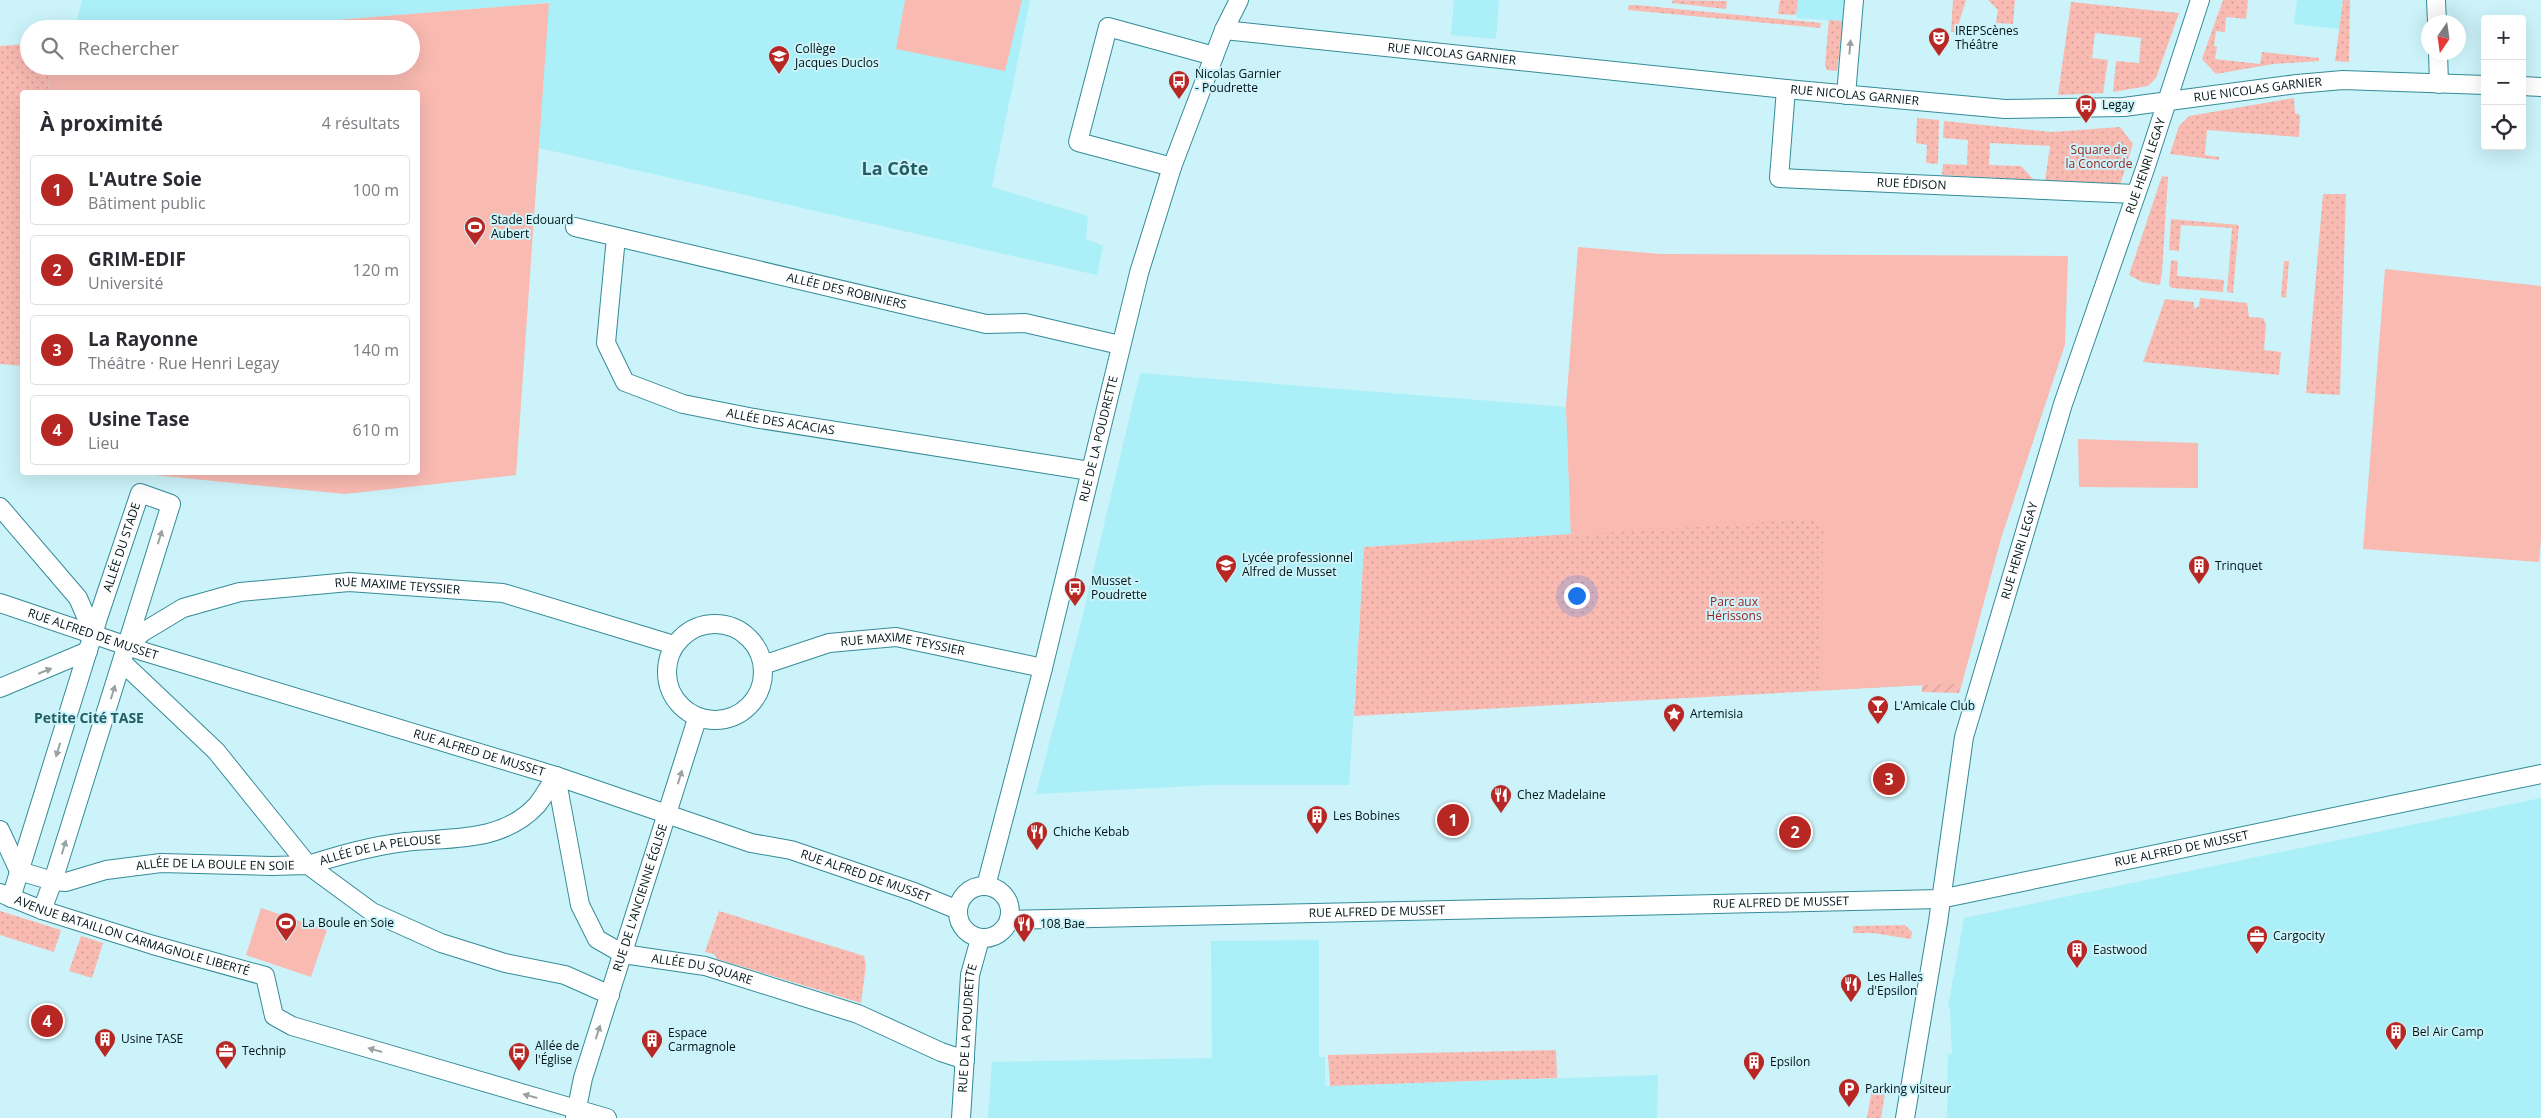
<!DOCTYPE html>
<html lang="fr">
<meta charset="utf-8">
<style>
:root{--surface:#fff;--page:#f7f7f7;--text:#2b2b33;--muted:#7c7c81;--line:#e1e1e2;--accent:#b72825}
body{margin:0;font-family:"Open Sans",sans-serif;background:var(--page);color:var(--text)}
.controls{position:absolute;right:15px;top:15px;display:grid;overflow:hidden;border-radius:5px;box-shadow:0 5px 20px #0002}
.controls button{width:45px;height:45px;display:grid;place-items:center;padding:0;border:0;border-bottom:1px solid var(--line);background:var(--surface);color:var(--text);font:25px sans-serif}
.compass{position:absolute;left:2421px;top:15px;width:45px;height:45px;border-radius:50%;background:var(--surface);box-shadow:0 5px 20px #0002;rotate:193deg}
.you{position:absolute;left:1576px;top:595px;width:18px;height:18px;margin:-12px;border:4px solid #fff;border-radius:50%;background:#1a73e8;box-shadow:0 0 0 8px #1a73e833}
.badge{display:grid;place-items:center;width:32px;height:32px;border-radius:50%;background:var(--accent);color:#fff;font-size:16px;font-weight:700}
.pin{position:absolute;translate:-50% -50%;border:2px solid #fff;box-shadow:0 1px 5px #0006}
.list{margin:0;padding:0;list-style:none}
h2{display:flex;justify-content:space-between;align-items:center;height:65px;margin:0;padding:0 20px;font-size:21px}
h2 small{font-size:16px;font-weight:400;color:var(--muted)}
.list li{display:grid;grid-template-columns:32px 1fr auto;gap:15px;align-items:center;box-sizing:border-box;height:70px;margin:0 10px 10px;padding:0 10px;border:1px solid var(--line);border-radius:5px}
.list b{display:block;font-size:19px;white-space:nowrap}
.list p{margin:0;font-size:16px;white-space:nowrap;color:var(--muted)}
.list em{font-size:16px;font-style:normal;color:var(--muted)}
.icon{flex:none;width:28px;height:28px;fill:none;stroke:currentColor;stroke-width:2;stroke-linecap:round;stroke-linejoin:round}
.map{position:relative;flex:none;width:2541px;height:1118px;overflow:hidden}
.search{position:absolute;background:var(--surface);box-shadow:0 5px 20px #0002;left:20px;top:20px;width:400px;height:55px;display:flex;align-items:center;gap:12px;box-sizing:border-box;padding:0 18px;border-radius:28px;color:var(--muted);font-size:19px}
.panel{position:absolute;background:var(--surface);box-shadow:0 5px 20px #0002;left:20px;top:90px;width:400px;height:385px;border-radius:5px}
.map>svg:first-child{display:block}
.built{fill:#abeff8}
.grass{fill:url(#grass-dots)}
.garden{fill:url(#garden-furrows)}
.pitch{fill:#f9bab2}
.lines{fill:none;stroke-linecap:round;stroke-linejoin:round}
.minor-casing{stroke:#348b97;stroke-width:20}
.minor{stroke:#fff;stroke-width:18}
.oneway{fill:#99a1a2}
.labels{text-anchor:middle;stroke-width:4;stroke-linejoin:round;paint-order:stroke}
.poi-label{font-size:12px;fill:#001417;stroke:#cbf3f9;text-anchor:start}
.street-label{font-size:12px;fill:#001417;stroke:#cbf3f9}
.park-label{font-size:12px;fill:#992420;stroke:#cbf3f9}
.neighbourhood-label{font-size:14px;font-weight:bold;fill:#215d65;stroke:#cbf3f9}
.district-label{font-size:18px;font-weight:bold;fill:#215d65;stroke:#cbf3f9}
</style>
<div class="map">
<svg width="2541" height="1118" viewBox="0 0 2541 1118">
<defs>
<pattern id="grass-dots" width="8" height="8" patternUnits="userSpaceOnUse" patternTransform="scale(1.25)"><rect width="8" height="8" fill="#f9bab2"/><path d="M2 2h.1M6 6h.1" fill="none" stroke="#d49f98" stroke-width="1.8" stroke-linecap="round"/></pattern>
<pattern id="garden-furrows" width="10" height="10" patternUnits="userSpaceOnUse" patternTransform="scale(1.25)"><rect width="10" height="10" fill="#f9bab2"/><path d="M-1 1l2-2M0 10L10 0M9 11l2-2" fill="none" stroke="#d49f98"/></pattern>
</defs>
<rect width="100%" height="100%" fill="#cbf3f9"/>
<path class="built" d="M82,0H1030L992,187L1088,216L1086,239L1103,246L1097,275L539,148L548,3L223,29H75Z
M1454,0H1499L1496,39L1451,35Z
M1798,0H1844L1843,21L1796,18Z
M2297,0H2343L2339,29L2294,24Z
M1140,373L1566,407L1571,535L1364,547L1349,785H1211L1036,794L1081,622Z
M2541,798V1118H1947L1948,1054H1952L1950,1009L1948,1007L1964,918Z
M1319,940V1057H1325V1086L1658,1075L1657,1118H988L992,1062L1212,1058L1211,941Z"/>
<path class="grass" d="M1673,0L1727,1L1726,9L1672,3Z
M1780,0H1798L1796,15L1778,14Z
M1953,0H1966L1956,32H1951Z
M1988,0H2015L2013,24L1996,23L1998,10Z
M2223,0H2248L2246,19L2226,17L2225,32L2216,31L2214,46L2217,47L2215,59L2260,64L2262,52L2319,58V61L2273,64L2216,74L2202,59Z
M2343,0H2350L2349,62L2335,61Z
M2071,2L2179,13L2156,78L2148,86L2113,92L2116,61L2139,63L2141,38L2095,33L2092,58L2108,60L2103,93L2058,95Z
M1629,5H1637L1821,23L1820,28L1628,10Z
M1829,20L1843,21L1837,71L1827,70L1825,66Z
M29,44V66H50L48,92H22V366L0,364V46Z
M2294,98L2295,113L2300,115L2299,137L2207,130L2205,155L2219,157V160L2170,154L2179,126L2189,116Z
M1917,118L1939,120L1938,164L1926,163L1927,145L1916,143Z
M1944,121L2052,132L2120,127L2133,144L2120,185L2045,181L2050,146L1990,143L1989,165L2021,166L2034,180L1942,175L1943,164L1967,165L1968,140L1943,138Z
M2162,176L2168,177L2162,272L2160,285L2142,282L2129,275Z
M2323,194H2346L2340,395L2306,393Z
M2171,219L2239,225L2233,293L2227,292L2232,228L2181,225L2179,251L2169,250Z
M2171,260L2178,261L2177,276L2224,280L2223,292L2172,288L2169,285Z
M2284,261H2289L2286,298L2281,297Z
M2200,298L2247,303L2249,317L2263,318L2266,324L2264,350L2281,352L2279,375L2143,362L2165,299L2194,302V309L2199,306Z
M2065,344L2001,538L1962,683L1354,716L1364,547L1571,534L1568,452Z
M0,911L61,930L54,952L0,935Z
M719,911L864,956L866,965L861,1003L717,959L714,954L705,952Z
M1905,925L1912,932L1911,939L1873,933H1853V926Z
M81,936L103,943L92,978L69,971Z
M1556,1050L1557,1078L1330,1086L1328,1055Z
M1872,1089L1885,1092L1881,1118H1867Z"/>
<path class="garden" d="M1962,683L1959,693L1922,692V685Z"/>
<path class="pitch" d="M905,0H1022L1005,71L896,49Z
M549,3L516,475L345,494L134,473L418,472V92H48L50,66H411V29H223Z
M1578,247L1661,254L2068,256L2065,344L2001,538L1962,683L1821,690L1823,526L1816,519L1571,535L1566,407Z
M2385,269L2541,286V539L2539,562L2363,549Z
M2078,439L2198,443V488L2079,487Z
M261,908L327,930L311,977L246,955Z"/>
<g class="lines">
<g class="minor-casing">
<g id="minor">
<path d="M2436,0L2437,22"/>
<path id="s1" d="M1224,30L1786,89L2005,109L2124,107L2297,84L2343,80L2485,85"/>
<path d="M2438,52L2439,84"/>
<path d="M2522,86L2541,87"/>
<path id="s2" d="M1786,89L1779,178L2135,194"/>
<path d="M1846,95L1854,0"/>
<path d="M1172,167L1078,142L1108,27L1214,56"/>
<path id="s3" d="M575,227L986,324L1025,323L1120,345"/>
<path id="s4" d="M616,237L606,343L625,382L683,404L754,418L1090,471"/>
<path d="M0,507L78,598L94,635"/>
<path id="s5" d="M0,603L145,652L556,776L751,843L791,850L914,892L958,910"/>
<circle cx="715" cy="672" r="48"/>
<path id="s6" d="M127,646L143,632L183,608L240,592L349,582L503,593L674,645"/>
<path id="s7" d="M122,662L216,751L308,865C340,855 371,846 405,842C451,837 502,843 537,805C544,796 550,785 556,776"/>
<path id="s8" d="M763,665L829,643L896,637L1043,668"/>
<path d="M0,688L88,651"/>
<path id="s9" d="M556,776L580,905L597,939L623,954L705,966L858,1014L941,1052L965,1060"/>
<path id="s10" d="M0,830L19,871L53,881L66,882L106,870L161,863L272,866L308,865L372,912L441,943L505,963L565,975L610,995"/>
<circle cx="984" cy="912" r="26"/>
<path id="s11" d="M986,886L1043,668L1139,273L1172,167L1224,30L1239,0"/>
<path id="s12" d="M0,893L42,910L153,945L265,976L274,1016L292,1026L607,1118"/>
<path id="s13" d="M11,898L98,618L140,493L171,504L53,881L42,910"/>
<path id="s14" d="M1009,920L1940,899L2541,774"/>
<path id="s15" d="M575,1118L583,1078L697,719"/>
<path id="s16" d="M961,1118L970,975L980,939"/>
<path id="s17" d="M1905,1118L1938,922L1964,737L2063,404L2146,166L2200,0"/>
</g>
</g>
<use href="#minor" class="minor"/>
</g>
<defs><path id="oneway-solid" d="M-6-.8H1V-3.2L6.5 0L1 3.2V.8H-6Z" transform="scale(1.25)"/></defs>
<g class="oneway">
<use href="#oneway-solid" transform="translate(1850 47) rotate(-85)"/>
<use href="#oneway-solid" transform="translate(160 537) rotate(-73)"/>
<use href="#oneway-solid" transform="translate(45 671) rotate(-22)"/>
<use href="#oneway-solid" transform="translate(113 692) rotate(-73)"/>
<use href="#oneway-solid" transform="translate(58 750) rotate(107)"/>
<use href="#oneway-solid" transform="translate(680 777) rotate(-73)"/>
<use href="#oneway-solid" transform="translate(64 847) rotate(-73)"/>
<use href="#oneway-solid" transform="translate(598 1032) rotate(-72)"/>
<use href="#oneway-solid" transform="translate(375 1050) rotate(-164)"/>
<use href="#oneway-solid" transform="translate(530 1096) rotate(-164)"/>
</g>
<defs>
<g id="theatre-pin" transform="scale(1.125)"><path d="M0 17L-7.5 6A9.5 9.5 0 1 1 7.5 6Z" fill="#b72825" stroke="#cbf3f9"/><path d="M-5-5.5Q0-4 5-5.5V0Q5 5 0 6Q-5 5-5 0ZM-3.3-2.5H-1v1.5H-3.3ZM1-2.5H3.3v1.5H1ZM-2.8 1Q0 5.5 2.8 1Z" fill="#fff"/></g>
<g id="school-pin" transform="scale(1.125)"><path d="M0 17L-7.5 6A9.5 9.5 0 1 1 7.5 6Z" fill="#b72825" stroke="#cbf3f9"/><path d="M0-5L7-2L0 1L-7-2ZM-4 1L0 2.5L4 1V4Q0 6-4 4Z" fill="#fff"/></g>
<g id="bus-pin" transform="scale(1.125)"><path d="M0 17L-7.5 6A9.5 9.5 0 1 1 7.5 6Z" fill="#b72825" stroke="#cbf3f9"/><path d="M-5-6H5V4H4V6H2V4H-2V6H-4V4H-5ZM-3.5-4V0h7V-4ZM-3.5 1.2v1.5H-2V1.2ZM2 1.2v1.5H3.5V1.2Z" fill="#fff"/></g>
<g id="stadium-pin" transform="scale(1.125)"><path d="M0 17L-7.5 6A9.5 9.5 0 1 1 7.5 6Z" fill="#b72825" stroke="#cbf3f9"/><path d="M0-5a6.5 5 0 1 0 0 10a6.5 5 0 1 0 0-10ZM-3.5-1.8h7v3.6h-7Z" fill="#fff"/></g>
<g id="building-pin" transform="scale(1.125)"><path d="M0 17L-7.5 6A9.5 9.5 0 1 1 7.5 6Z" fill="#b72825" stroke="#cbf3f9"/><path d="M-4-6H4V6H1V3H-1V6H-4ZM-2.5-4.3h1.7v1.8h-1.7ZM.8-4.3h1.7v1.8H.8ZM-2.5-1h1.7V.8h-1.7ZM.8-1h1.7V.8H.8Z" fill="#fff"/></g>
<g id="bar-pin" transform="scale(1.125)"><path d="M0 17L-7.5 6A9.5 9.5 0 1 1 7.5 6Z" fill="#b72825" stroke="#cbf3f9"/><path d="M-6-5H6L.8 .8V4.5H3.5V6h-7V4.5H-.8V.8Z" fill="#fff"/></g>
<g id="sight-pin" transform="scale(1.125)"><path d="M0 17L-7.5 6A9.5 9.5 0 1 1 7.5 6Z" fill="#b72825" stroke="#cbf3f9"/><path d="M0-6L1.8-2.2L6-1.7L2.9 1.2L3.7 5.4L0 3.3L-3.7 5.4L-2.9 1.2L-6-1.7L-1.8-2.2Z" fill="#fff"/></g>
<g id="restaurant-pin" transform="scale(1.125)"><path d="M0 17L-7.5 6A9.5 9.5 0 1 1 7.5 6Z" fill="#b72825" stroke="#cbf3f9"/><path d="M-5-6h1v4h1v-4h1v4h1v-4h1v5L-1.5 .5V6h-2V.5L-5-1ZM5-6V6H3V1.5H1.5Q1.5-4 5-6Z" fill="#fff"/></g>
<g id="office-pin" transform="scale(1.125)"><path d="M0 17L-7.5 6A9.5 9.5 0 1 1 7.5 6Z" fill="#b72825" stroke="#cbf3f9"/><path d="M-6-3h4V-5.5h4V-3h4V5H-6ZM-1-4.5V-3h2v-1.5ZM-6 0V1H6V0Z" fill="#fff"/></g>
<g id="parking-pin" transform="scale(1.125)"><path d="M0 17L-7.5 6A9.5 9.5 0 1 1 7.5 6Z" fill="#b72825" stroke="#cbf3f9"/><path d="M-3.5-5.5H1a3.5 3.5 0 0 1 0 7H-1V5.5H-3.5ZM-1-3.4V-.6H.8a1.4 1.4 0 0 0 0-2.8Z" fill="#fff"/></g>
</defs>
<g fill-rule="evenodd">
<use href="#theatre-pin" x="1939" y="38"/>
<use href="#school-pin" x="779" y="56"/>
<use href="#bus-pin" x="1179" y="81"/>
<use href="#bus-pin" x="2086" y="105"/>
<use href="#stadium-pin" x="475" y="227"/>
<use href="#school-pin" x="1226" y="565"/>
<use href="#building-pin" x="2199" y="566"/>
<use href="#bus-pin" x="1075" y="588"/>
<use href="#bar-pin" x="1878" y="706"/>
<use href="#sight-pin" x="1674" y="714"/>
<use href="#restaurant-pin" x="1501" y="795"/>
<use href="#building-pin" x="1317" y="816"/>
<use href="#restaurant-pin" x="1037" y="832"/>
<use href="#stadium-pin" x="286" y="923"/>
<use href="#restaurant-pin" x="1024" y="924"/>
<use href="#office-pin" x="2257" y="936"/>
<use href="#building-pin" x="2077" y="950"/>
<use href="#restaurant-pin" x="1851" y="984"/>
<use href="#building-pin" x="2396" y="1032"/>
<use href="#building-pin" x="105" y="1039"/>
<use href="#building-pin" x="652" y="1040"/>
<use href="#office-pin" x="226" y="1051"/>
<use href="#bus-pin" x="519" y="1053"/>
<use href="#building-pin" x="1754" y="1062"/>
<use href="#parking-pin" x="1849" y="1089"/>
</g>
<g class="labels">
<g class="poi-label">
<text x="1955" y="35">IREPScènes<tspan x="1955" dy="14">Théâtre</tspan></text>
<text x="795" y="53">Collège<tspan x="795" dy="14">Jacques Duclos</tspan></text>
<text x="1195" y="78">Nicolas Garnier<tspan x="1195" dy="14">- Poudrette</tspan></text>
<text x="2102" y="109">Legay</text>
<text x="491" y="224">Stade Edouard<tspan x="491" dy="14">Aubert</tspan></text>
<text x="1242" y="562">Lycée professionnel<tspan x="1242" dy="14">Alfred de Musset</tspan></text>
<text x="2215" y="570">Trinquet</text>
<text x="1091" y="585">Musset -<tspan x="1091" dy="14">Poudrette</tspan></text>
<text x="1894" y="710">L'Amicale Club</text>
<text x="1690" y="718">Artemisia</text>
<text x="1517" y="799">Chez Madelaine</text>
<text x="1333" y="820">Les Bobines</text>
<text x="1053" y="836">Chiche Kebab</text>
<text x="302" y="927">La Boule en Soie</text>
<text x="1040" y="928">108 Bae</text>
<text x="2273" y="940">Cargocity</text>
<text x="2093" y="954">Eastwood</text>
<text x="1867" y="981">Les Halles<tspan x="1867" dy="14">d'Epsilon</tspan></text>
<text x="2412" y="1036">Bel Air Camp</text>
<text x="668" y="1037">Espace<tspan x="668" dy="14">Carmagnole</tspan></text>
<text x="121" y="1043">Usine TASE</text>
<text x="535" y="1050">Allée de<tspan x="535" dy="14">l'Église</tspan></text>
<text x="242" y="1055">Technip</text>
<text x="1770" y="1066">Epsilon</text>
<text x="1865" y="1093">Parking visiteur</text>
</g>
<g class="street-label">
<text dy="4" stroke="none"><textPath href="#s1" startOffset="229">RUE NICOLAS GARNIER</textPath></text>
<text dy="4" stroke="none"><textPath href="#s1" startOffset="1039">RUE NICOLAS GARNIER</textPath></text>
<text dy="4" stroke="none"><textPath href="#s1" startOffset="634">RUE NICOLAS GARNIER</textPath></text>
<text dy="4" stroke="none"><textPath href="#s17" startOffset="985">RUE HENRI LEGAY</textPath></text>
<text dy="4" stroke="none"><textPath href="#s2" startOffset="222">RUE ÉDISON</textPath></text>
<text dy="4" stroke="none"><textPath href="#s3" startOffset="279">ALLÉE DES ROBINIERS</textPath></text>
<text dy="4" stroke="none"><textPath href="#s4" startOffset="311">ALLÉE DES ACACIAS</textPath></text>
<text dy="4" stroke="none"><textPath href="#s11" startOffset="461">RUE DE LA POUDRETTE</textPath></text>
<text dy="4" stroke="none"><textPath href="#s13" startOffset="368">ALLÉE DU STADE</textPath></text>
<text dy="4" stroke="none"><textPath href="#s17" startOffset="580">RUE HENRI LEGAY</textPath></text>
<text dy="4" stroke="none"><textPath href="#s6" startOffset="285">RUE MAXIME TEYSSIER</textPath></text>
<text dy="4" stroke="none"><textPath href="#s5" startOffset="98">RUE ALFRED DE MUSSET</textPath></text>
<text dy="4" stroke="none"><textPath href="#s8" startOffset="144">RUE MAXIME TEYSSIER</textPath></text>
<text dy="4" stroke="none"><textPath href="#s5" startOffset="502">RUE ALFRED DE MUSSET</textPath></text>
<text dy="4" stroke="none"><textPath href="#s14" startOffset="1178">RUE ALFRED DE MUSSET</textPath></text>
<text dy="4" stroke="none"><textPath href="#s7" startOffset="350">ALLÉE DE LA PELOUSE</textPath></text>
<text dy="4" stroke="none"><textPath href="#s10" startOffset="245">ALLÉE DE LA BOULE EN SOIE</textPath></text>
<text dy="4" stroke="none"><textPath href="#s5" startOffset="908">RUE ALFRED DE MUSSET</textPath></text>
<text dy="4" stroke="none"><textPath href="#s15" startOffset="230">RUE DE L'ANCIENNE ÉGLISE</textPath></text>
<text dy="4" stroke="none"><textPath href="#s14" startOffset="772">RUE ALFRED DE MUSSET</textPath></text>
<text dy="4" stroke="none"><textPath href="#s14" startOffset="368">RUE ALFRED DE MUSSET</textPath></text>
<text dy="4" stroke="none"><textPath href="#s12" startOffset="139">AVENUE BATAILLON CARMAGNOLE LIBERTÉ</textPath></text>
<text dy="4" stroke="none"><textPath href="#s9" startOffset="280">ALLÉE DU SQUARE</textPath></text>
<text dy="4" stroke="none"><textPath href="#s16" startOffset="90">RUE DE LA POUDRETTE</textPath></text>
</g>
<g class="park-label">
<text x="2099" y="154">Square de<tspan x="2099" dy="14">la Concorde</tspan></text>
<text x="1734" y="606">Parc aux<tspan x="1734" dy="14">Hérissons</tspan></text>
</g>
<g class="neighbourhood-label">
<text x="89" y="723">Petite Cité TASE</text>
</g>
<g class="district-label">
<text x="895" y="175">La Côte</text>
</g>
</g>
</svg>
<div class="controls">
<button>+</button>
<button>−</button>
<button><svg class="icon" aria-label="locate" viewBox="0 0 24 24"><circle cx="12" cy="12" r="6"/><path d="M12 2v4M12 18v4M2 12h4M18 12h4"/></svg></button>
</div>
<svg class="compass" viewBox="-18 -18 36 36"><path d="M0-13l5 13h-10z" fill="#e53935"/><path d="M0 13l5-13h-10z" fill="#7c7c81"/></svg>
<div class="you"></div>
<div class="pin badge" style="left:1453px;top:820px">1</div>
<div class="pin badge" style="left:1795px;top:832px">2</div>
<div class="pin badge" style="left:1889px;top:779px">3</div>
<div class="pin badge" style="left:47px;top:1021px">4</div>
<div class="search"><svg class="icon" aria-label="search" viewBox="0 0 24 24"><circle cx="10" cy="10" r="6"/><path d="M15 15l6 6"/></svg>Rechercher</div>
<section class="panel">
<h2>À proximité<small>4 résultats</small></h2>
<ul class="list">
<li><span class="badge">1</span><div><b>L'Autre Soie</b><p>Bâtiment public</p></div><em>100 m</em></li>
<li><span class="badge">2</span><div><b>GRIM-EDIF</b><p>Université</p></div><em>120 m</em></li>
<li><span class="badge">3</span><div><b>La Rayonne</b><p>Théâtre · Rue Henri Legay</p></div><em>140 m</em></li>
<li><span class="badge">4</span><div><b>Usine Tase</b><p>Lieu</p></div><em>610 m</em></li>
</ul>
</section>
</div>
